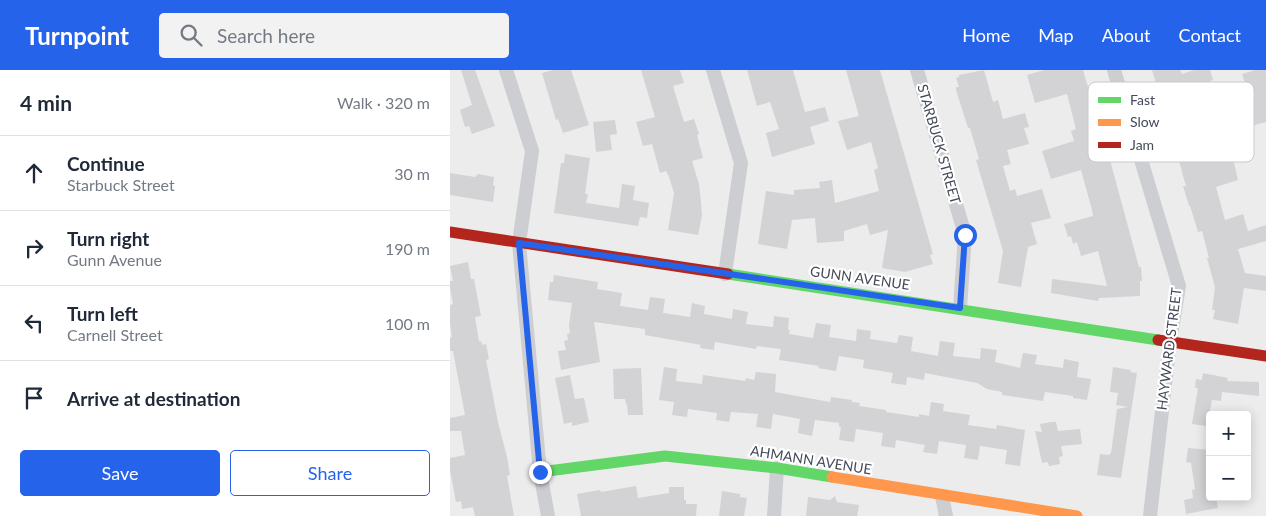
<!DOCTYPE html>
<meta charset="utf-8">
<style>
:root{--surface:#fff;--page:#f2f2f3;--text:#1f2937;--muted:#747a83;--line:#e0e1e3;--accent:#2563eb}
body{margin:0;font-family:Lato,sans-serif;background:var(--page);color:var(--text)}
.controls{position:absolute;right:15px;bottom:15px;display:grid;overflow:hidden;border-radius:5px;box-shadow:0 2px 12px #0003}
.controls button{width:45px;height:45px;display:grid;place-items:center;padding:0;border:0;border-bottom:1px solid var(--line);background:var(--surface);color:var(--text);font:25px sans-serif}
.stop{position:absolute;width:15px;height:15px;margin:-11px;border:4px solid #2563eb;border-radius:50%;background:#fff}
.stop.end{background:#2563eb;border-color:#fff;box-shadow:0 1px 5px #0008}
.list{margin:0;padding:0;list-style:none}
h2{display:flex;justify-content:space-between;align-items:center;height:65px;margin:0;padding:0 20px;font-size:21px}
h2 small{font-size:16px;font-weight:400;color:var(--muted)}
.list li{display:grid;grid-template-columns:32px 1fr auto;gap:15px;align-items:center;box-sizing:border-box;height:75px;padding:0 20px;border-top:1px solid var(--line)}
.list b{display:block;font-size:19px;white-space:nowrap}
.list p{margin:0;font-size:16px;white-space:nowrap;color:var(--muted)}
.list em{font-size:16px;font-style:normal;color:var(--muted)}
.actions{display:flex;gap:10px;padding:15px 20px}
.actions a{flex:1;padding:11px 0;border:1px solid var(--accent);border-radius:5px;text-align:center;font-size:18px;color:var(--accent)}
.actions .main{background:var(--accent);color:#fff}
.icon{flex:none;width:28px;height:28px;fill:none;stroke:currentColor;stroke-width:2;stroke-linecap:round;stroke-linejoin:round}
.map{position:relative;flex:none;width:816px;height:446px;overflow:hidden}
header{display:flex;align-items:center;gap:30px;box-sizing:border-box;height:70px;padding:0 25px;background:var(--accent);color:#fff}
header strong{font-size:24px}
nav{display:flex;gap:28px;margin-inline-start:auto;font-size:18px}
.search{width:350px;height:45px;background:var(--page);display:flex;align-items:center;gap:12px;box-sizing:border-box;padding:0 18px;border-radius:5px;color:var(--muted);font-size:19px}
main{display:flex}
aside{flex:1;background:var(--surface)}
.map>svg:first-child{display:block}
.building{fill:#d3d3d5}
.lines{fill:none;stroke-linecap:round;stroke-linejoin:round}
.street{stroke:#cdced2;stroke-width:14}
.fast{stroke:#63d668;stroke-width:11}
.slow{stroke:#ff974d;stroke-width:11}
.jam{stroke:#b3261e;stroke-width:11}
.route{stroke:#2563eb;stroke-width:6}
.labels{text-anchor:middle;stroke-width:4.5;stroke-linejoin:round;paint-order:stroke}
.street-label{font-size:14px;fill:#444a58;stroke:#fff}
.key{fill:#fff;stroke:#c7c9cd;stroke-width:1}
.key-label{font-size:14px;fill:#444a58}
</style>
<header>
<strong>Turnpoint</strong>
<div class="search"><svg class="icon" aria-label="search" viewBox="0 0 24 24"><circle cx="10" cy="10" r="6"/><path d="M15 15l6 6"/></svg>Search here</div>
<nav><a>Home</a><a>Map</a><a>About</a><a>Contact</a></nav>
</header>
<main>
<aside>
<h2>4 min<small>Walk · 320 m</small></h2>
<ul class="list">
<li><svg class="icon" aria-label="ahead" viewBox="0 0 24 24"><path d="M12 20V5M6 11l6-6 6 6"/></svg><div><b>Continue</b><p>Starbuck Street</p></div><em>30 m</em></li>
<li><svg class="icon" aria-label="right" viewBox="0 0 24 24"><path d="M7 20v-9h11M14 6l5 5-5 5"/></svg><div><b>Turn right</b><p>Gunn Avenue</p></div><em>190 m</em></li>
<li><svg class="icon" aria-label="left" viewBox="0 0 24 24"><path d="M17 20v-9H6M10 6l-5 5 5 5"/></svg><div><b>Turn left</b><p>Carnell Street</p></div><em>100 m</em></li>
<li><svg class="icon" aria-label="arrive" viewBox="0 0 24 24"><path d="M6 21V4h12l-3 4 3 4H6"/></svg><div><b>Arrive at destination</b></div></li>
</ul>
<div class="actions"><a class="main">Save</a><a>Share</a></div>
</aside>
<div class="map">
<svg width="816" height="446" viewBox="0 0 816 446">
<rect width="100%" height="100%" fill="#edecec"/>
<path class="building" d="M11,0H25L45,56L22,64L19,56L15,57L10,40L22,35Z
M103,0H121L139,55L113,63L108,49L106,50L92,3Z
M191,0H230L234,13L223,16L234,52L244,49L249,64L247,65L253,88L242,91L249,114L251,132L252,146L248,165L218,160L224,123L219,107L216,101L210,103L202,74L193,76L186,52L205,47Z
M297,0H343L355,42L375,37L379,51L360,57L365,74L322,87L316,63L329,59L320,32L307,36Z
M396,0H430L483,184L480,185L483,194L455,202L432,198L438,160L420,165L417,154L394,161V171L367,173L365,148L342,150L337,179L308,174L316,121L344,125V120L370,118L369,112L382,110L385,133L429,121L424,100L428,98L421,72L397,80L388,51L409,46Z
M534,0L543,32L548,30L553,49L575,43L579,57L574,58L579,74L557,80L561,94L553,96L560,121L565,119L567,126L592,119L601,148L581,153L587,174L578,177L571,217L548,213L553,181L526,90L529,89L520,58H518L506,20V17H509L506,8L509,7V5Z
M594,0H633L650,58L648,59L655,84L658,91L660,90L689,197H691L692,211H690V226L649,228L648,231L601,223L602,209L657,216L648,181L631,186L627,172L623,174L621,166L618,167L614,154L643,146L642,140L631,100L601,109L592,81L624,71L621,61L626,59L617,24L585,33L577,5Z
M702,0H730L732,4L744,0H760L763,10L760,11L764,25L732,35L740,61L766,53L773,71L780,69L785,84H782L788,110L766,117L775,150L793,144L798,161L816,155V171L788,179L795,203L816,206V221L794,218L788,254L763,249L765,240H762L765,217L757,188H759L752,161L748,162L740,136H739L733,116H736L733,106L726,78L723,79L713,46L714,43L715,42Z
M805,0H816V52L794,58L784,30L796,26L793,17L796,16L792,4Z
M165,50L167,64L160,65L162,80L146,82L143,52Z
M115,84L140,88L135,124H138L136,133L169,138L172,114L185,116L183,130L199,133L197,148L190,147L188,156L104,143L111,93H114Z
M0,103L25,107L28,104L44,107L43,115L45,116L43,132L0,125Z
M18,192L21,209H24L31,246L25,247L29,271H31L32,275L36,274L39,289L36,290L48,352L57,387L60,405L57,406L64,446H25L23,437L12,439L11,431L6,432L0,400V388L15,385L11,361H0V348L15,345L3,281H0V268L2,267L0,254V235L3,234L0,218V211H3L0,196Z
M104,205L148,212L147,219L172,223L170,236L198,240L200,227L215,229L213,243L240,247L242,233L255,236L254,244L282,249L283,239L298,242L296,254L323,257L324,246L339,248L338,260H340L339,264L363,268L366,253L381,255L379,267L406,271L407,259L421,261L420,269L447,273L449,265L463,267L461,281L488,286L490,271L505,273L503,286L530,289L531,278L547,280L545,292L570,298L573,283L587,285L585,294L613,298L614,289L629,292L627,307L641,309L637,330L623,328V326L595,322L593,331L552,325V322L537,319L527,313L475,303L474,310L457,307L456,315L441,313L443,303L413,298L414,290L389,286L386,301L368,298L369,296L329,290L331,279L307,276L306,279L265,272L264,280L250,278L251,275L195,265V259L144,252L150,292L111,300L108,281L116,280L114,271L118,270L117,264L120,263L119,255L122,233L98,230L100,212H103Z
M214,297L227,299L226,311L252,314L253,305L295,311L296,308L304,310L306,302L326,304L325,322L380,332L381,327L402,330V332L410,333L409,336L436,340V342L469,347V344L479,346L481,332L494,334L493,341L520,345L518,355L546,359L547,355L575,360L570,396L555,394L557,380L530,376L528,390L514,388L516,375L489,371L487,384L473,382L475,375L446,370L445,378L431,376L433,363L406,359L404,372L389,370L391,357H389V353L365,350L362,366L348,363L350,349L323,344L321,359L306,357L308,344L281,342L279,352L266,350L267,343L238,339L237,347L222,345L224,332L209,330Z
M663,297L681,300L680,302L687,303L671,408L647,405L650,384L659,385L661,383L667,339L678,337L666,335L668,323L660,322Z
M191,298L193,345H178L177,334H176L175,329H164L163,299Z
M753,303L778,308L777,311L809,312V326L772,322L771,331L762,330L757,356L742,354L748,318H745L746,309L752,310Z
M120,305L125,329L134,328L139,352L122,356V352L114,354L105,308Z
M601,352H606L608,361L630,359L632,374L611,376L613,386L609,387L610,394L599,396L598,392L592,393L585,361L592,362L590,354Z
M738,378L760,380V427H766L768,438L736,444L734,430L743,428L742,420L745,419L741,393L736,392Z
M186,416L188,428L219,423V417H234V430H236V434H247L246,446H131L127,424L150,420L151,422Z
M272,421L290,424V427L297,428L294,446H269Z
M385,426L387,432L409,435L407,446H356L358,427L380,430Z"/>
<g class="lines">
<path class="street" d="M56,0L82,81L69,173L90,402L98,446
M263,0L291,93L275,204
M467,0L515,165L510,238
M664,0L729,216L720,271L700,446
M492,426L496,446
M324,446L327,398"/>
<path class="fast" d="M278,204L708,270
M90,402L215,386L327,398L382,407"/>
<path class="slow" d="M382,407L627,446"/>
<path class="jam" d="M0,162L278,204
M708,270L816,286"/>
</g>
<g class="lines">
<path class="route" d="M90,402L69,173L510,238L515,165"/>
</g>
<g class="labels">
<g class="street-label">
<text transform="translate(489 74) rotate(74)" y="5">STARBUCK STREET</text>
<text transform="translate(410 208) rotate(8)" y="5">GUNN AVENUE</text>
<text transform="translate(719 279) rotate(-83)" y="5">HAYWARD STREET</text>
<text transform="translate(361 390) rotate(9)" y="5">AHMANN AVENUE</text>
</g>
</g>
<rect x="638" y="12" width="166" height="80" rx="8" class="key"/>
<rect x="648" y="27" width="23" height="6" fill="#63d668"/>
<rect x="648" y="49" width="23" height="7" fill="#ff974d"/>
<rect x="648" y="72" width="23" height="6" fill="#b3261e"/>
<g class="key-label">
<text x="680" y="35">Fast</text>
<text x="680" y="57">Slow</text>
<text x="680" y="80">Jam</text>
</g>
</svg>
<div class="controls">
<button>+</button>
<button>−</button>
</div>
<div class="stop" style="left:515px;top:165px"></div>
<div class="stop end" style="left:90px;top:402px"></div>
</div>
</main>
